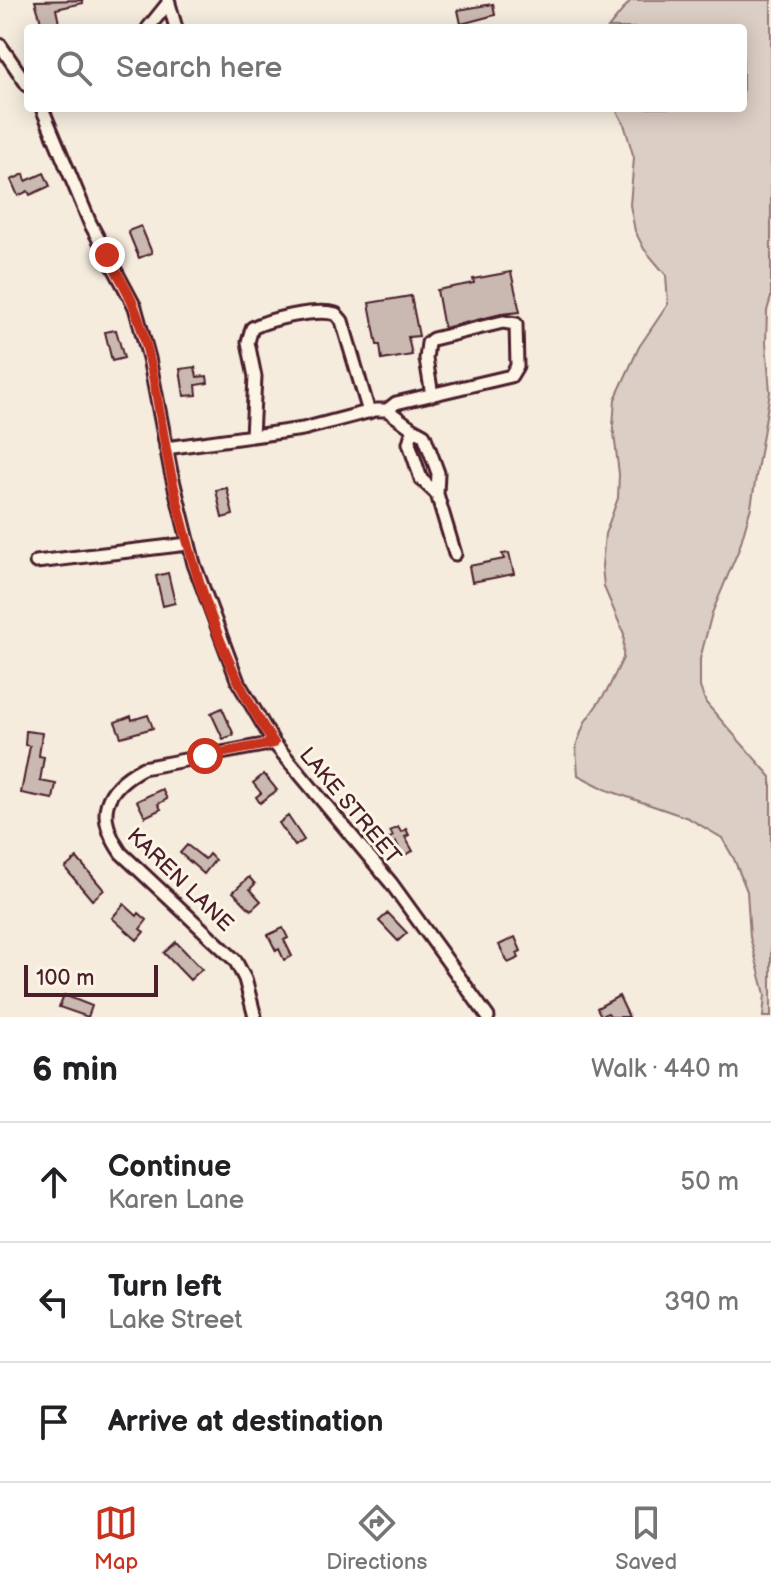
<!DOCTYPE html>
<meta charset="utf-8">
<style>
:root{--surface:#fff;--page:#f2f2f2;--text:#202124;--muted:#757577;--line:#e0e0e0;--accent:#c8321e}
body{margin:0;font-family:"Balsamiq Sans",sans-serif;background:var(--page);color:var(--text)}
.scale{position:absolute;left:24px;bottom:20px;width:134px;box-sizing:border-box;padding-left:8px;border:4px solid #4a1f2b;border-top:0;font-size:22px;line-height:28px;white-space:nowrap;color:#4a1f2b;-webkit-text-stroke:6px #fcf5e5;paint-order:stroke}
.stop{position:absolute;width:24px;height:24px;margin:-18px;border:6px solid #c8321e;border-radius:50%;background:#fff}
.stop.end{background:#c8321e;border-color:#fff;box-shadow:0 2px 8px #0008}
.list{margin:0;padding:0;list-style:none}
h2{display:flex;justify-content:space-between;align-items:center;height:104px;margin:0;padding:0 32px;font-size:34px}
h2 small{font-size:26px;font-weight:400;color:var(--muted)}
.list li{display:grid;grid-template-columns:52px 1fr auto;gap:24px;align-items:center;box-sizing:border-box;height:120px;padding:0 32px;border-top:2px solid var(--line)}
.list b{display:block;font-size:30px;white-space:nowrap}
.list p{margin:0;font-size:26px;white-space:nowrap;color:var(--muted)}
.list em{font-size:26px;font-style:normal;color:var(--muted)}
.icon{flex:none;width:44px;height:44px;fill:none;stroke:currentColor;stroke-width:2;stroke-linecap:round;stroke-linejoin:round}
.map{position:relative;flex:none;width:771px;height:1017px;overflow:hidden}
.search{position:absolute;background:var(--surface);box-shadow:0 4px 20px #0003;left:24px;right:24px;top:24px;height:88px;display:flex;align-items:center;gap:20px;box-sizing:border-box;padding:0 28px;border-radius:8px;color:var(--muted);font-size:30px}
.sheet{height:464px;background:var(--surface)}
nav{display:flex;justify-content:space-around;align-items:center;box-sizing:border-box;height:112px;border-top:2px solid var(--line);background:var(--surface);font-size:22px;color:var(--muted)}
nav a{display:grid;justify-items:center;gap:4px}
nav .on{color:var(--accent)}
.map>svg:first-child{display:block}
.green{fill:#dbcec4;stroke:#927678;stroke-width:2}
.building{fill:#cab9b1;stroke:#4a1f2b;stroke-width:2}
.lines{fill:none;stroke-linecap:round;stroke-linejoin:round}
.minor-casing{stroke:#4a1f2b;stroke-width:17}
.minor{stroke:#fcf5e5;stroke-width:11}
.route{stroke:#c8321e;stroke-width:10}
.labels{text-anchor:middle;stroke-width:6;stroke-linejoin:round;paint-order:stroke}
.street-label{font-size:22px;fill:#4a1f2b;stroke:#fcf5e5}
</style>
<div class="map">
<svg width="771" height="1017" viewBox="0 0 771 1017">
<rect width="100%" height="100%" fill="#f5ecde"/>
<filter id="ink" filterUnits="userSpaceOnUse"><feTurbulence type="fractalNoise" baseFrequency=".0125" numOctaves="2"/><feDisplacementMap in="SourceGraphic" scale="16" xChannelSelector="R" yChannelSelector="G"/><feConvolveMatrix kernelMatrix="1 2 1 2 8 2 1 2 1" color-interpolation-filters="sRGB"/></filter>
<g filter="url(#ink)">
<path class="green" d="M631,0H771V297L767,311L766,342L770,392L751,507L739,549L712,613L700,659V687L706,703L771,777V1017H763L765,994L750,937L747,891L734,859L722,838L688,818L607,790L578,775L576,746L585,722L608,689L623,658L624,634L604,587L602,566L605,534L618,498L619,474L613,426L615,399L639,347L668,304L666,275L644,249L635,231L630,205L634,158L624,124L615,108H743V28H608Z"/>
<path class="building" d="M82,0L83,3L56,9L60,28H43L35,1Z
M493,4L495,15L461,24L458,10Z
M44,173L50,186L30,195L28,191L18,196L11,180L24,174L26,181Z
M141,226L152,253L139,258L128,231Z
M511,272L520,312L501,314L444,328L437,290L474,283L473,279Z
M411,296L419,336L408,337L412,355L382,360L380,345H377L369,303Z
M116,330L124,358L112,361L105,332Z
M195,367L197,377L207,376L208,383L196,385L197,395L184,396L180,369Z
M227,488L233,515L222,518L216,490Z
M509,553L514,574L472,582L469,566L504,559L502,554Z
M168,573L175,603L163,606L156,576Z
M222,708L234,735L223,739L211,713Z
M148,715L153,728L121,737L115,722L131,716L132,720Z
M26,731L42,733L39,756L44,757L40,781L56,784L53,799L21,793L30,746L25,745Z
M264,774L277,790L260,803L256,797L261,793L253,783Z
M162,789L167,799L158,804L161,809L145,817L137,801Z
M288,816L304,840L295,846L279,823Z
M398,827L401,832L406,829L409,835L405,837L413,851L403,856L396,842L390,846L387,840L393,836L390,831Z
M187,845L205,859L209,854L215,860L204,874L180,853Z
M77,858L104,890L92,900L65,868Z
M249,877L255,884L250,889L261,901L251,910L233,892Z
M124,904L137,916L139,913L147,920L140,929L144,932L137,940L112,918Z
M388,913L407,933L398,941L379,921Z
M283,928L288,938L284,940L292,956L284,960L279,949L276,951L268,935Z
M515,937L521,951L517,953L519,958L508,963L499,945Z
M176,942L202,969L190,980L164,953Z
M64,995L92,1006L88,1017L59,1007Z
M619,996L629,1017H611L608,1013L601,1016L597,1008Z"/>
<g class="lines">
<g class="minor-casing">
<path id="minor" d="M168,0L176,28
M148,28L169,2
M0,45L28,86
M42,108L90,223L135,307L149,358L171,472L194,564L238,682L274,743L391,883L488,1017
M387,410L396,403L511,376L517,366L516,324L503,322L433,339L428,343L426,359L432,395
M413,429L424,435L438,473L437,494
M252,436L255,377L248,342L252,328C269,319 317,308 336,314L342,321L369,412
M166,448L303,429L375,410H387L413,429L409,443L421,479L437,494L455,554
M36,562L188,544
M255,1017L245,979L235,960L121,853C95,815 103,789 143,768L274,743"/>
</g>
<use href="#minor" class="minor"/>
</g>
</g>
<g class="lines" filter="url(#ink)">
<path class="route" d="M107,255C117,273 128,289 135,309C154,360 159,417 170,470C191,565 219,662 274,743L205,756"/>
</g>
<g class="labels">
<g class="street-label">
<text transform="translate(351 805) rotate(50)" y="8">LAKE STREET</text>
<text transform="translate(181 879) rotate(44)" y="8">KAREN LANE</text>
</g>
</g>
</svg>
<div class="scale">100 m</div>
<div class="stop" style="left:205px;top:756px"></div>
<div class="stop end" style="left:107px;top:255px"></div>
<div class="search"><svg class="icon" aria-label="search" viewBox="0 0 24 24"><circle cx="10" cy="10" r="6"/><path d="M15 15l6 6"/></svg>Search here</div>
</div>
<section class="sheet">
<h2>6 min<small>Walk · 440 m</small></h2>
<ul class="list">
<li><svg class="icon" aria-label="ahead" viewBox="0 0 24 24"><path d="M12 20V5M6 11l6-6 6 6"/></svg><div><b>Continue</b><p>Karen Lane</p></div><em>50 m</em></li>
<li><svg class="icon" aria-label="left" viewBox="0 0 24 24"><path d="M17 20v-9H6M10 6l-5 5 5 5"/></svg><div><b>Turn left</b><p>Lake Street</p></div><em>390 m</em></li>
<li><svg class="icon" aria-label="arrive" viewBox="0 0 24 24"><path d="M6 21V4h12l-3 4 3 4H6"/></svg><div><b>Arrive at destination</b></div></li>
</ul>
</section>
<nav>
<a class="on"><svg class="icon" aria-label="map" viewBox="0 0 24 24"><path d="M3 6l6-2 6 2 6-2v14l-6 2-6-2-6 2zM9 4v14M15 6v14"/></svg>Map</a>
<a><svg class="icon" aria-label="directions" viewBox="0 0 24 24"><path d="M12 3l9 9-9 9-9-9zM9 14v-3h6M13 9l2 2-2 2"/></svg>Directions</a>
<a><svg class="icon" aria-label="saved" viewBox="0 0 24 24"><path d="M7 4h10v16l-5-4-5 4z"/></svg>Saved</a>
</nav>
